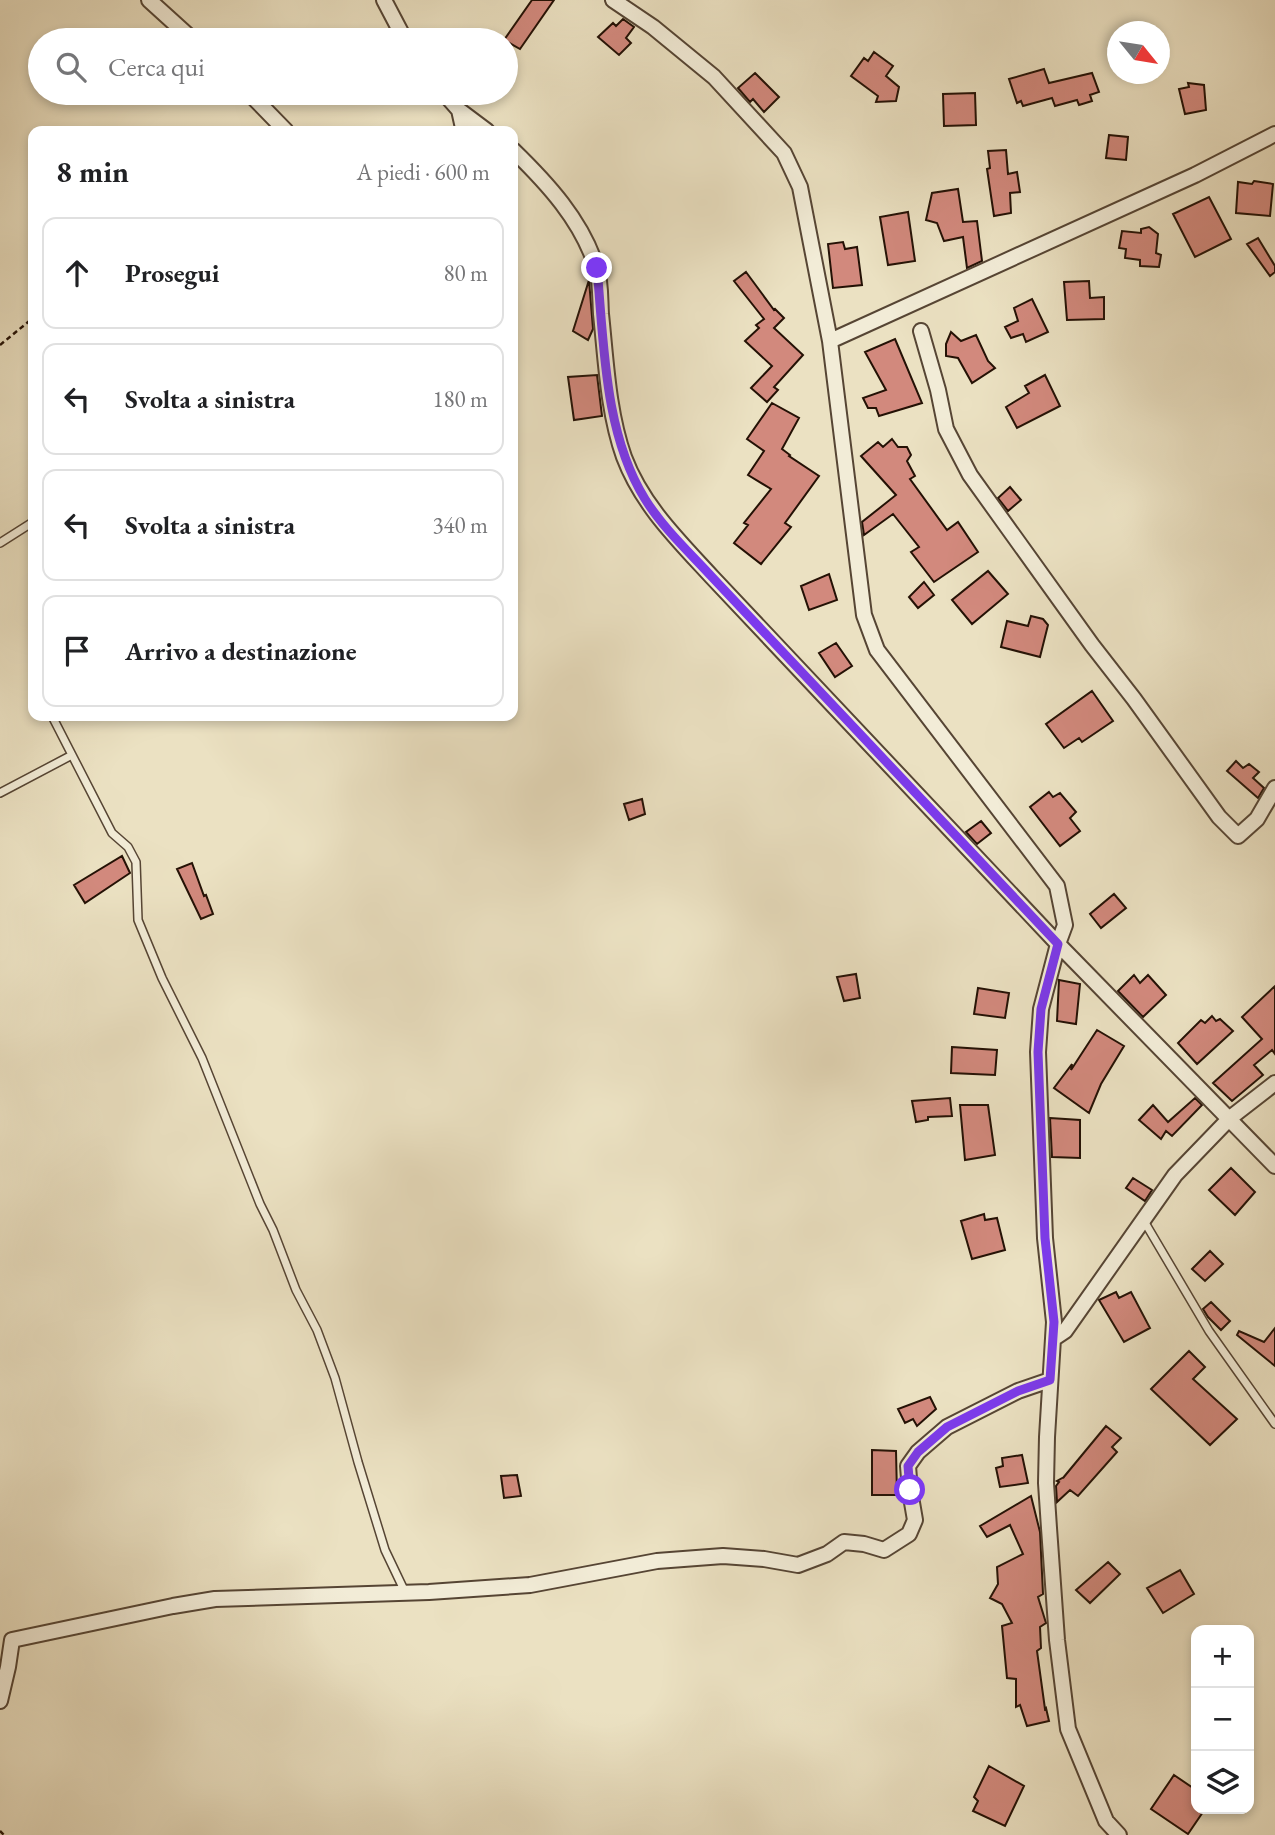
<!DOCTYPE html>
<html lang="it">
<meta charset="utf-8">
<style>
:root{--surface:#fff;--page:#f2f2f2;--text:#202124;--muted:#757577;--line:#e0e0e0}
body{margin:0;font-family:"EB Garamond",serif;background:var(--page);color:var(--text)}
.controls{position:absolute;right:21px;bottom:21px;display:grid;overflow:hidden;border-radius:14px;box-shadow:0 4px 10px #0003}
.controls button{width:63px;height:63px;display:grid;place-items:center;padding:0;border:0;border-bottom:2px solid var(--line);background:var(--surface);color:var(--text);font:35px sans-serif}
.compass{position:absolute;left:1107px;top:21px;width:63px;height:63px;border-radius:50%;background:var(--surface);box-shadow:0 4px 10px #0003;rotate:120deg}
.stop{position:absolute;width:21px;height:21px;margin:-16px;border:5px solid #7c3aed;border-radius:50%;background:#fff}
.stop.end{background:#7c3aed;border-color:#fff;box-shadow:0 2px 7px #0008}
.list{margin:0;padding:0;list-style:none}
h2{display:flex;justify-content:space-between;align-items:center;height:91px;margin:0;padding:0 28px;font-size:30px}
h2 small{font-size:23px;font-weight:400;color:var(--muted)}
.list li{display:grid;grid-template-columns:46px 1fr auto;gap:21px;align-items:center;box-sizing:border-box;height:112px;margin:0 14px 14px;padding:0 14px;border:2px solid var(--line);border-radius:14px}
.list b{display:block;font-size:26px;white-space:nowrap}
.list em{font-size:23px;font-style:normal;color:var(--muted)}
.icon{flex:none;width:38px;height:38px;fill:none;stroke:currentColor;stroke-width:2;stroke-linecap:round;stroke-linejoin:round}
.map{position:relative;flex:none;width:1275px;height:1835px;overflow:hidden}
.search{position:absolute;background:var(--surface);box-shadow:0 4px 10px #0003;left:28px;top:28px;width:490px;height:77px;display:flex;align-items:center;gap:18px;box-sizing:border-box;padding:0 24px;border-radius:38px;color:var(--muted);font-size:26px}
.panel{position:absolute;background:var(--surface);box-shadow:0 4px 10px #0003;left:28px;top:126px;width:490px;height:595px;border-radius:14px}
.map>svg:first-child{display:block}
.building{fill:#d2897d;stroke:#241105;stroke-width:2}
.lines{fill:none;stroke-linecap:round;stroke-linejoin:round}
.service-casing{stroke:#564534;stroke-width:10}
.minor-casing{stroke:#564534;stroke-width:18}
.path{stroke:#241105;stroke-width:2.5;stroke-dasharray:5 3.5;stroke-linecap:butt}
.service{stroke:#f2ecd7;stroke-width:7}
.minor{stroke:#f2ecd7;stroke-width:14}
.route{stroke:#7c3aed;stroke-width:9}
</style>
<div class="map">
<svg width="1275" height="1835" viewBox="0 0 1275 1835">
<rect width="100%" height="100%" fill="#ebe1c2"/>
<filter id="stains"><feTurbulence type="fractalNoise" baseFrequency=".00286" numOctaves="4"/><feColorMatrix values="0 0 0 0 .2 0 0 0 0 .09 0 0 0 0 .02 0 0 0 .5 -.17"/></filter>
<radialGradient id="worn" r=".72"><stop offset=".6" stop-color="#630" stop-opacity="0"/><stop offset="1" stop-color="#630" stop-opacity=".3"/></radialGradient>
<path class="building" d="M532,0H554L520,49L504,40Z
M623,19L634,27L626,38L631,43L619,55L598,37L613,23L616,26Z
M874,52L893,66L886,76L899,87L896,101L876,102L878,96L851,76L864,58L868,61Z
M1044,69L1049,83L1092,73L1099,92L1090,95L1092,101L1079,105L1077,100L1055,106L1052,98L1023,106L1021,101L1017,103L1009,79Z
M755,73L779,97L764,112L753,99L750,102L738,88Z
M1188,83L1204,85L1206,110L1185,114L1179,89L1189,87Z
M975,93L976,125L944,126L943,94Z
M1109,135L1128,137L1126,160L1106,158Z
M1006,150L1008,174L1017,172L1020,192L1010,193L1011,213L994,216L987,169L990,168L988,151Z
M1254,181L1273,184L1270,216L1236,213L1238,182L1252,184Z
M958,189L963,222L977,221L982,261L967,268L963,237L944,241L937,223L926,220L932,193Z
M1209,197L1231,239L1195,257L1173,214Z
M908,212L915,261L888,265L880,217Z
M1149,227L1158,234L1156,253L1161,255L1159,267L1140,266V260L1125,258L1126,249L1119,248L1122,231L1141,233V229Z
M1258,238L1275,266V272L1270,276L1247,244Z
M843,242L845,249L857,247L862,285L833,288L828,244Z
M746,272L774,310L775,309L784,318L774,328L803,355L774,387L778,390L767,402L751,388L772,366L745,341L759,328L756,325L764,319L734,281Z
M589,280L593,329L588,340L573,331Z
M1089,281L1090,298L1104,297V319L1067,320L1064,282Z
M1032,299L1048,332L1026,342L1023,334L1011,338L1005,327L1018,321L1014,308Z
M951,332L961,341L976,335L988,361L995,368L972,383L958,358L946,356V344Z
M895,339L922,403L879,416L876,408H868L863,398L886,390L865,352Z
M597,375L602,416L574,420L568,377Z
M1045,375L1060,406L1017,428L1006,407L1029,393L1025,386Z
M772,403L799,418L782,449L790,455L789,456L819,476L785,523L791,527L761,564L734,543L748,525L744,523L771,489L748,475L764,451L747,439Z
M892,439L898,447H907L911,455L907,461L915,476L910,479L947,530L958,522L978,552L934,582L911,552L919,547L893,514L864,535L862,522L896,495L861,456L878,442L883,447Z
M1010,487L1021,500L1008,511L998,498Z
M988,571L1008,594L972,624L952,600Z
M829,574L837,600L809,610L801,586Z
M924,582L934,595L918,608L909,597Z
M1031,616L1043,619L1048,625L1040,657L1001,647L1007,621L1028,626Z
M836,643L852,666L835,677L819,653Z
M1092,691L1113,721L1082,742L1079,738L1064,748L1046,724Z
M1236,761L1243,768L1249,764L1259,772L1253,778L1264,788L1258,798L1227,771Z
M1049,792L1053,797L1060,793L1076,812L1070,818L1080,831L1060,846L1030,807Z
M642,799L645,814L629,820L624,804Z
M981,821L991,833L977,844L966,832Z
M122,856L130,873L85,903L74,885Z
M192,863L204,896L206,895L213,914L201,919L177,869Z
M1114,894L1126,908L1101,928L1090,914Z
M856,974L860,998L844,1001L837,977Z
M1134,975L1140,983L1148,975L1166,995L1143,1017L1118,991Z
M1059,980L1080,984L1076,1024L1057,1021Z
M1275,986V1054L1272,1050L1254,1065L1263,1075L1232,1101L1213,1083L1262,1039L1242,1017Z
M978,988L1009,993L1005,1018L974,1014Z
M1212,1016L1216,1021L1220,1019L1233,1031L1197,1064L1178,1043L1201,1020L1205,1023Z
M1097,1030L1124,1046L1101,1084L1089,1113L1054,1088L1072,1064L1071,1070Z
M952,1047L997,1050L995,1075L951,1073Z
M950,1098L952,1116L928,1117V1120L916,1122L912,1101Z
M1195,1098L1202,1105L1172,1136L1166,1131L1161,1139L1139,1120L1153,1105L1168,1122Z
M960,1105H988L995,1155L965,1160Z
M1050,1118L1080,1120V1158L1052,1157Z
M1231,1168L1255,1192L1235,1215L1209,1190Z
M1133,1178L1152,1190L1145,1201L1126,1188Z
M984,1214L985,1220L997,1218L1005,1250L972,1259L961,1221Z
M1210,1251L1223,1264L1205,1281L1192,1269Z
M1116,1292L1119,1298L1131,1292L1150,1328L1124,1342L1099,1300Z
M1211,1302L1230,1321L1221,1330L1208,1317L1203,1309Z
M1275,1328V1366L1237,1335L1239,1331L1264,1342Z
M1189,1351L1205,1367L1193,1379L1237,1419L1210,1445L1151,1389Z
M930,1397L936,1409L917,1426L913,1419L905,1423L898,1409Z
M1106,1426L1121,1438L1112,1447L1117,1452L1078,1496L1070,1490L1057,1502L1056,1486L1059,1482L1057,1481L1064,1477L1063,1478Z
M872,1450L896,1451L897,1495H872Z
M1022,1455L1028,1483L1000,1487L996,1468L1003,1466L1002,1458Z
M517,1475L521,1496L504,1498L501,1476Z
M1031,1496L1040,1532L1043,1594L1038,1597L1046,1623L1040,1627L1041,1648L1037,1651L1045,1709L1046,1708L1049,1721L1027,1726L1020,1705L1016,1707V1679L1007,1678L1002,1626L1012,1623L1002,1604L990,1598L998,1584L997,1567L1023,1554L1010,1525L987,1537L980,1526Z
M1108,1562L1120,1574L1090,1603L1076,1590Z
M1180,1570L1194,1594L1163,1613L1147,1588Z
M989,1766L1024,1786L1005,1826L973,1811L978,1801L974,1797Z
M1174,1775L1196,1790V1809H1205L1188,1834L1151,1809Z"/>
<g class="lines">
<g class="service-casing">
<path id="service" d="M0,543L33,522
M52,716L72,755
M0,793L72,755L112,833L128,847L136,862L138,920L162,978L202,1058L260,1204L273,1230L296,1290L317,1330L335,1378L358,1462L385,1550L405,1592
M1144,1221L1209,1331L1275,1424"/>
</g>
<g class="minor-casing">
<path id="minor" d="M149,0L193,40
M384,0L405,40
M613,0L653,27L714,77L784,153L800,187L830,341L864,615L877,650L1057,886L1065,925L1058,944L1041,1009L1038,1052L1045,1238L1054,1322L1047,1437L1046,1483L1049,1528L1057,1640L1068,1729L1106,1821L1119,1835
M249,93L286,131
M444,93L459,110L487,131
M459,110L463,128L465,131
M513,150C548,184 581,220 596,266C601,281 600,299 601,314C606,361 608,412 624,457C642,505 678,540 712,577L1058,944L1275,1166
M921,331L938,390L946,429L970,475L1092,645L1134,699L1219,817L1238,836L1257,819L1275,788
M830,341L1195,175L1275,134
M1053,1339L1065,1331L1175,1175L1230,1118L1275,1083
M0,1701L8,1667L12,1640L173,1606L215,1599L429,1592L530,1585L657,1561L723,1556L764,1559L798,1565L827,1554L844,1542L864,1544L884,1550L909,1534L915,1520L910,1491L908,1466L918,1452L947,1427L1018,1391L1050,1380"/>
</g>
<path class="path" d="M0,345L33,318
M0,1831L4,1835"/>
<use href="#service" class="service"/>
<use href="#minor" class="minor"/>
</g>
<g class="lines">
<path class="route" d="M597,268C604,343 604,433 645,499C663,528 689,552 712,577L1058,944L1041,1009L1038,1052L1045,1238L1054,1322L1050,1380L1018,1391L947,1427L918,1452L908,1466L910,1490"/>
</g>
<rect width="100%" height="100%" filter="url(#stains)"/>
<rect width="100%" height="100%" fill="url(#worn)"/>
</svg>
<div class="controls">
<button>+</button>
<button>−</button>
<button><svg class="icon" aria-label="layers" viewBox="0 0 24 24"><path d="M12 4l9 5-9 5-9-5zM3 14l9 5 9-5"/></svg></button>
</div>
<svg class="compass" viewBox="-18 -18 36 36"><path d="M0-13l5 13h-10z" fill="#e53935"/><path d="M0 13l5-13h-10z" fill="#757577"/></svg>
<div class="stop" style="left:910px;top:1490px"></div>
<div class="stop end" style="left:597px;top:268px"></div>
<div class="search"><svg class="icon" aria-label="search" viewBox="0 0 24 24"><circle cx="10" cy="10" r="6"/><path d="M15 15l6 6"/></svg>Cerca qui</div>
<section class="panel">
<h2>8 min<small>A piedi · 600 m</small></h2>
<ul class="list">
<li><svg class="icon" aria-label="ahead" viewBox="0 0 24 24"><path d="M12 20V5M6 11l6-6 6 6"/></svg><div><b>Prosegui</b></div><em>80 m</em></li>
<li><svg class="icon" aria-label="left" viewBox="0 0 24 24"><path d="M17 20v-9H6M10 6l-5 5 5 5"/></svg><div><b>Svolta a sinistra</b></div><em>180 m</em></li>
<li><svg class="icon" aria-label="left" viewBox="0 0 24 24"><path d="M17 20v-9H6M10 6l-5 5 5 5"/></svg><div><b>Svolta a sinistra</b></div><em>340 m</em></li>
<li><svg class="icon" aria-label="arrive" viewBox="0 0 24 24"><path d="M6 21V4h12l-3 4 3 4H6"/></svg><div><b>Arrivo a destinazione</b></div></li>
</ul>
</section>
</div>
